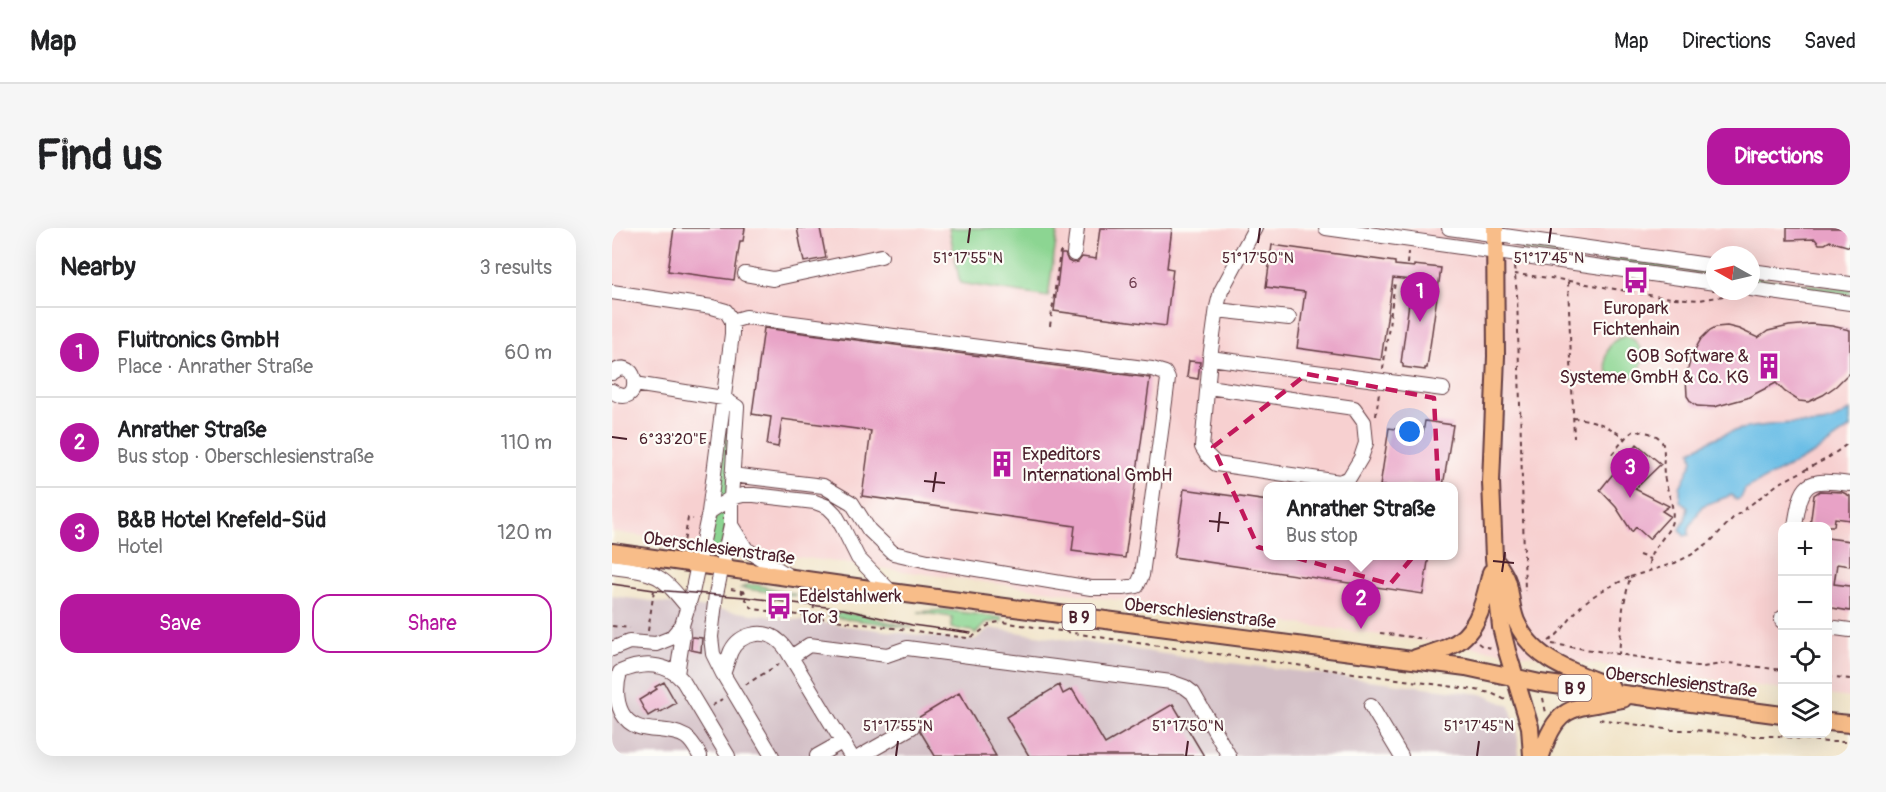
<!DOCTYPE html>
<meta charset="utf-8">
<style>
:root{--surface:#fff;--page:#f6f6f6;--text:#202124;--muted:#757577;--line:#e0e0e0;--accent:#b5179e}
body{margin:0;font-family:Pangolin,sans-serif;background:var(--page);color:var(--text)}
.controls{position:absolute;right:18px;bottom:18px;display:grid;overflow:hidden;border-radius:12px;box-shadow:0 6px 24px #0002}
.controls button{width:54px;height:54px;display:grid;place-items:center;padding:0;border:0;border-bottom:2px solid var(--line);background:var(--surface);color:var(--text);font:30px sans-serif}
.compass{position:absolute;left:1094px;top:18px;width:54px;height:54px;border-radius:50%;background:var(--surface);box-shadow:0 6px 24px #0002;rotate:278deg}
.you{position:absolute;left:798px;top:204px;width:21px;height:21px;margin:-15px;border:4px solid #fff;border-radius:50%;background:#1a73e8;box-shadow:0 0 0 9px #1a73e833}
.badge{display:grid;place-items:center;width:39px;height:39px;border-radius:50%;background:var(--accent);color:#fff;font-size:20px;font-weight:700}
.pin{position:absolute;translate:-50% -50px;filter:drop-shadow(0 2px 3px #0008)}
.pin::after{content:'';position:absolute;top:32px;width:21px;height:18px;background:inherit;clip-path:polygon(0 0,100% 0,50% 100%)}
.popup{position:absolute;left:651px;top:254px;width:195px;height:78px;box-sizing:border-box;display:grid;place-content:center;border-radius:12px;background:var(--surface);filter:drop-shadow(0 2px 4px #0005);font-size:20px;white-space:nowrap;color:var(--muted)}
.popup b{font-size:22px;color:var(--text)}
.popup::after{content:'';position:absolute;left:50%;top:100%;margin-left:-12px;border:12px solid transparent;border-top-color:var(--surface)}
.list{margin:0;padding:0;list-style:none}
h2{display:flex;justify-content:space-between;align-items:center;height:78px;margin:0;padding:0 24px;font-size:26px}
h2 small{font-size:20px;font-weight:400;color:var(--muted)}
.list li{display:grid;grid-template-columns:39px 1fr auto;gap:18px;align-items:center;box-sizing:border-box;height:90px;padding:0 24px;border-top:2px solid var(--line)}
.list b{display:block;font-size:22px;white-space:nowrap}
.list p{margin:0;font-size:20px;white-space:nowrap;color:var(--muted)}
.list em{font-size:20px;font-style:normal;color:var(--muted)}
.actions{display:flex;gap:12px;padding:18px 24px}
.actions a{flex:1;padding:14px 0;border:2px solid var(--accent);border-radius:18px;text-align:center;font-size:21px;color:var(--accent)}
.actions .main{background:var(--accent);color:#fff}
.icon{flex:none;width:33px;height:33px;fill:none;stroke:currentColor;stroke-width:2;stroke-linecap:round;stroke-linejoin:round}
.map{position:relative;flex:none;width:1238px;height:528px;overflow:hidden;border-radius:18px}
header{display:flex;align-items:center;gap:36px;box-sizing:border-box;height:84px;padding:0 30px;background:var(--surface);border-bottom:2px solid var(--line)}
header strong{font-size:28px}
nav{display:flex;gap:33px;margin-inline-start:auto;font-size:21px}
.intro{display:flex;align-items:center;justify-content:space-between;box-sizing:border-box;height:144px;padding:0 36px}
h1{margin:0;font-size:42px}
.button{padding:15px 27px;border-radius:18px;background:var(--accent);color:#fff;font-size:21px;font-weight:700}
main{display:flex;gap:36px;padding:0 36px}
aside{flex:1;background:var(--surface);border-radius:18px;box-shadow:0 6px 24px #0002}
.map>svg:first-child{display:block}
.built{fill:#f7d0d0;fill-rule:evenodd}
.industrial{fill:#d2bec5}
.green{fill:#8cd592;stroke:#6b7a5e;stroke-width:1.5}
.water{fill:#6abee6;stroke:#5a6e88;stroke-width:1.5}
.building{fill:#e8a2c6}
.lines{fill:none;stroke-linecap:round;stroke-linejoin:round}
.minor-casing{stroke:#633c42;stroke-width:16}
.major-casing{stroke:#633c42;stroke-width:20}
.path{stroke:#633c42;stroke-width:2;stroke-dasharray:4.5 4.5;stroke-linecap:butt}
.minor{stroke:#fff;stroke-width:14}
.major{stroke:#f8bd89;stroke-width:16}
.tram{stroke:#4a1f2b;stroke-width:1.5}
.marked{fill:none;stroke:#c2185b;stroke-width:4.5;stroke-dasharray:12 8;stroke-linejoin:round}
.ticks{fill:none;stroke:#4a1f2b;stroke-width:2}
.labels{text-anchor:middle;stroke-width:4.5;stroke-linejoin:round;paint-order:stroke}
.number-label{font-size:15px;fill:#724052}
.shield{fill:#fdfcf7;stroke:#806168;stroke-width:1.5}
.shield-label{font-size:16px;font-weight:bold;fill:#4a1f2b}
.poi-label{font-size:18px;fill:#4a1f2b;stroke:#fdfcf7;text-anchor:start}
.street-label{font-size:18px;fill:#4a1f2b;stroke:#fdfcf7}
.ticks-label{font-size:15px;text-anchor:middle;fill:#4a1f2b;stroke:#fdfcf7;stroke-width:4.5;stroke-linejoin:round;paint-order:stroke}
</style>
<header>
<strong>Map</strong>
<nav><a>Map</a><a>Directions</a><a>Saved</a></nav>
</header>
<div class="intro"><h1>Find us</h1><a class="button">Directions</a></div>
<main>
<aside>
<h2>Nearby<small>3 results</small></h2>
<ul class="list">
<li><span class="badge">1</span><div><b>Fluitronics GmbH</b><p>Place · Anrather Straße</p></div><em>60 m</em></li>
<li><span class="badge">2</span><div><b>Anrather Straße</b><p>Bus stop · Oberschlesienstraße</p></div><em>110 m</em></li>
<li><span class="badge">3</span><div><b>B&amp;B Hotel Krefeld-Süd</b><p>Hotel</p></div><em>120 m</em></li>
</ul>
<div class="actions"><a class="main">Save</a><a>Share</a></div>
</aside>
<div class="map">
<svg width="1238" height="528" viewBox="0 0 1238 528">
<rect width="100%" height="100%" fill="#fdfcf7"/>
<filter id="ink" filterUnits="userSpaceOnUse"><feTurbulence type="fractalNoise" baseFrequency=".0167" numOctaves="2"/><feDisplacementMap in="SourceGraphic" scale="12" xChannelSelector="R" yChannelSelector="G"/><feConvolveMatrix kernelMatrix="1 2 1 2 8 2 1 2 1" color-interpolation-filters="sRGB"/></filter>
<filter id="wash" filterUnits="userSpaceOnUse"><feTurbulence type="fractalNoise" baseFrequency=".008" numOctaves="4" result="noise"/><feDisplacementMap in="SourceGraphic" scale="24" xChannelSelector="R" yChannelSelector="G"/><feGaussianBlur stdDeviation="1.35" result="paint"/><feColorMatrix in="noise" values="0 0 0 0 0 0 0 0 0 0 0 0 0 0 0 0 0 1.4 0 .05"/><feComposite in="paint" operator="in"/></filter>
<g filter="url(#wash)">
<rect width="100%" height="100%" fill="#f0e2c5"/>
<path class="built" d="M0,0H1238V470L1216,467V298H1170V461L0,304ZM1103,27H1139V63H1103ZM656,258H842V328H656Z"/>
<path class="industrial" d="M0,368L354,413L364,411L377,400L579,430L869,466L898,478L906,510V528H0Z"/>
<path class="green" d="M337,0H446L436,69L348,55Z
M910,16L1103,43V48L909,22Z
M1139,49L1238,62V67L1139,54Z
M1014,108C1041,116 1033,164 998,149C990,132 993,112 1014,108Z
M113,200H119L116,267L104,273Z
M115,277L114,307L106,325H102L98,322C98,302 99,290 115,277Z
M135,357H145L183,366L182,368L129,360Z
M333,382L390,390V393L375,394L363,406L360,403L339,400L340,389L306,384Z
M229,385L253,388L301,400L214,388Z"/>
<path class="water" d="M1238,182V200L1201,226L1133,261L1129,270L1124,272L1120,267L1090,278L1077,300V307L1072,308L1068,301L1073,293L1076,280L1068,273V259L1081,233L1079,223C1088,218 1098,212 1108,208C1125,200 1148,198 1167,196C1199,192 1207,204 1238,182Z"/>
<g id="blocks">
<path class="building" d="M62,0H133L131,13H128L122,52L56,43Z
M185,0H208L214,30L192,34Z
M488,0H560L555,40L561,41L554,98L442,83L449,26H453L456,33L460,35L466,34L470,29L484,31Z
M1175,0H1238V19L1218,13L1213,16H1207L1203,11L1175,12Z
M660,17L783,34V37L802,39V37L829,40L815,140H813V142L791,139V136L789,135L800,52L781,50L769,132L685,120L693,64L654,59Z
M1199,96L1220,98L1238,102V144L1224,158L1211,167L1196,174L1187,173L1173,164L1164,155L1135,170L1102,179L1085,178L1079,174L1075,168L1074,149L1079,129L1089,111L1098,102L1104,99L1115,98L1127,101L1146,110L1156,103L1177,98Z
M152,100L538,150L513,330L460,323L463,298L250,268L259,203L170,191L166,219L155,217L159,189L140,186Z
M577,133L588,134L586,151L575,149Z
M813,193L841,197L831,258H768L777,200L811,205Z
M1025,216L1049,236L1023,261L1057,278L1050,283L1058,288L1037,311L1024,299L1020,304L1004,279L988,262Z
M572,261L656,273V327H817L811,366L562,329Z
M1208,263L1230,264L1238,268V292L1223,290L1222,298H1198L1202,267Z
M1215,310L1238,313V338L1225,336L1222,356L1238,358V383L1215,379Z
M80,409L90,410L89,424L79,422Z
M52,454L64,475L47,485L46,482L36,488L27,472L45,461L43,459Z
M447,457L451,466L460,461L493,516L561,476L592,528H417L394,489Z
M347,465L384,528H323L308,503V495L304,491Z"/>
</g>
</g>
<g filter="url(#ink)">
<use href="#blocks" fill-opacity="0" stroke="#633c42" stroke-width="1.5"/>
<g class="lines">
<g class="minor-casing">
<path id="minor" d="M714,0L1103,55
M837,0L1103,38
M462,26L465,0
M1139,43L1238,56
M133,46L161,51L269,28
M1139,61L1238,75
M0,64L100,79L114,83L120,93V106L97,284
M605,82L677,90
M120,93L134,89L540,141L553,145L556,151L530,347L525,358L511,360H479L316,333L281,325L257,302L240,275L211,258L120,247
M598,130L831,161
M0,145C29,124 30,185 0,163
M23,156L111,170L125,179L119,270V297L104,366L99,409L101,426L111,446L160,528
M596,159L742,180L752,194L754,215L749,230L737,250L728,254L604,236L595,227L590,219L598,130L605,79L609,63L643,0
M119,297L134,321L175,347
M1183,298C1190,254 1193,250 1238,256
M0,339C44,345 48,344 76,380
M1170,390V393
M1216,399L1238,402
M0,421L17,414L44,416L59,410L70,397L80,365L97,284L119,270L131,267H142L203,274L216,279L223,286L231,300L246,330L279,364
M179,429L197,417L275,427L295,420L559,454L573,459L581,465L617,528
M65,446L71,407L70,397
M111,446C114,439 116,430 119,423C128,405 153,400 168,414C173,418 176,424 179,429L239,528
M759,478L789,528
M88,528C84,521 81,514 74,509C53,496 24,510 10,485C3,471 4,458 8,444C30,434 55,434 71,453L116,528
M205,528L230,514
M249,528L300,499"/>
</g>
<g class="major-casing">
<path id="major" d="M883,0L884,128L879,254L882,330L889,399L895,423L918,499L920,528
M0,324L279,364L854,439L928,455L1170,487
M886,336C889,342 895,349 896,356C899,368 899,381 904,393C921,433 962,444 999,459
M804,430C815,426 826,424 836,419C867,406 872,373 879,344
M1216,494L1238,496
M929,528C945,474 962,481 1011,471"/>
</g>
<path class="path" d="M795,36L796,24
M902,39L905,66L913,363
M902,46L946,51L1049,69L1088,72L1117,67L1128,68
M956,54L962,210
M438,98L448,24H451
M771,141L783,54
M764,188L767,164
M961,190C980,191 999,198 1013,211
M1000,226L1015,208L1022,203C1065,205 1047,226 1053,252C1056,266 1063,278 1060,293C1056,310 1032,324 1038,342
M71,321L76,290L81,291
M1027,327L1038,331
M1018,349L1063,335L1079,327L1099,313L1121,290L1166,256L1216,230L1238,214
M119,361L129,363L138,378L142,381L355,410C371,407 372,394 390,394L526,415L864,462L879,465L896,473
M129,363L136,364
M201,390L202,376
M0,398L18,400
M36,403L42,362
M768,405L814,411
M937,413C951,404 958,389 969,378C983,365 1001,357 1018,349L1011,380L1007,426
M866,415L870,418L879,420
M940,416L1091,439L1116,435L1170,442
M1216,448L1238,451
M133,457L169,435
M931,470L934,485
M100,478L110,471
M987,491L1060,502H1084L1135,508H1166L1215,514H1238"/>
<use href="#minor" class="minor"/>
<use href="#major" class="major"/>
<path class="tram" d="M0,356L42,362L133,369L231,381L300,397L359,405"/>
</g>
</g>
<path class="marked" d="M695,146L822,170L828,297L778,356L646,319L601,219Z"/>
<path class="ticks" d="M356,15L358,0M646,15L648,0M937,15L939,0M0,209L15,211M312,253L333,255M321,264L324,244M597,293L617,295M606,304L608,284M881,333L902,335M890,344L893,324M284,528L286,513M574,528L576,513M865,528L867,513"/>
<defs>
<g id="bus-bare" transform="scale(2.07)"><path d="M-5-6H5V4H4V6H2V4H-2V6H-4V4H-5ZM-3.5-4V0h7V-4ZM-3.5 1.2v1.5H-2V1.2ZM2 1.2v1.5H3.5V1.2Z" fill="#b5179e" stroke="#fdfcf7" stroke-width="2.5" paint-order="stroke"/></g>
<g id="building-bare" transform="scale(2.07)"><path d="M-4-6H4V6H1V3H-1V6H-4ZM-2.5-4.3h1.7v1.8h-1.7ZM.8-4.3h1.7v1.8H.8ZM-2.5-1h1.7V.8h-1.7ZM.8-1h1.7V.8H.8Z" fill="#b5179e" stroke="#fdfcf7" stroke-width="2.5" paint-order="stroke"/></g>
</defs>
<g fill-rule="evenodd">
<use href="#bus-bare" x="1024" y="52"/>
<use href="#building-bare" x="1157" y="138"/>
<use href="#building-bare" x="390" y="236"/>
<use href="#bus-bare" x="167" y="378"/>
</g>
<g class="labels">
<g class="number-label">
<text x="521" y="60">6</text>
</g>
<g class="shield">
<rect x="450.5" y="376" width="33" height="26" rx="4.5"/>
<rect x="946.5" y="447" width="33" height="26" rx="4.5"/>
</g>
<g class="shield-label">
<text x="467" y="395">B 9</text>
<text x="963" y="466">B 9</text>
</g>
<g class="poi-label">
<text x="1024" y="86" text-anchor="middle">Europark<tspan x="1024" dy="21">Fichtenhain</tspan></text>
<text x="1137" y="134" text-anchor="end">GOB Software &amp;<tspan x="1137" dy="21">Systeme GmbH &amp; Co. KG</tspan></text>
<text x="410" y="232">Expeditors<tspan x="410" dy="21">International GmbH</tspan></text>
<text x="187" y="374">Edelstahlwerk<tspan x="187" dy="21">Tor 3</tspan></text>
</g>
<g class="street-label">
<text transform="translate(107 320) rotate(8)" y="6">Oberschlesienstraße</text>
<text transform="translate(588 385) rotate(7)" y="6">Oberschlesienstraße</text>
<text transform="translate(1069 454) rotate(7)" y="6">Oberschlesienstraße</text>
</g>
</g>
<g class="ticks-label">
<text x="356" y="35">51°17'55"N</text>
<text x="646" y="35">51°17'50"N</text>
<text x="937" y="35">51°17'45"N</text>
<text x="61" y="216">6°33'20"E</text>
<text x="286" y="503">51°17'55"N</text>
<text x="576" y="503">51°17'50"N</text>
<text x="867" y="503">51°17'45"N</text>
</g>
</svg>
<div class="controls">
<button>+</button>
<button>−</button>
<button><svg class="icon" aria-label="locate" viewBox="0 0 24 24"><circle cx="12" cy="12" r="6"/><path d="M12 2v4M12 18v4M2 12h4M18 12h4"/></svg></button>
<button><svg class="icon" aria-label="layers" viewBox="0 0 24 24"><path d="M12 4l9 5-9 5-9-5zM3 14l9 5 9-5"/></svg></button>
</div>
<svg class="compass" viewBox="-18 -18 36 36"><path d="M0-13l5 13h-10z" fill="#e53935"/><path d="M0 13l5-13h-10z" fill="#757577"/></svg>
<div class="you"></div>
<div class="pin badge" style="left:808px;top:94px">1</div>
<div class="pin badge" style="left:749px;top:401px">2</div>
<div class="popup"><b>Anrather Straße</b>Bus stop</div>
<div class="pin badge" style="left:1018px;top:270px">3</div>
</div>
</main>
